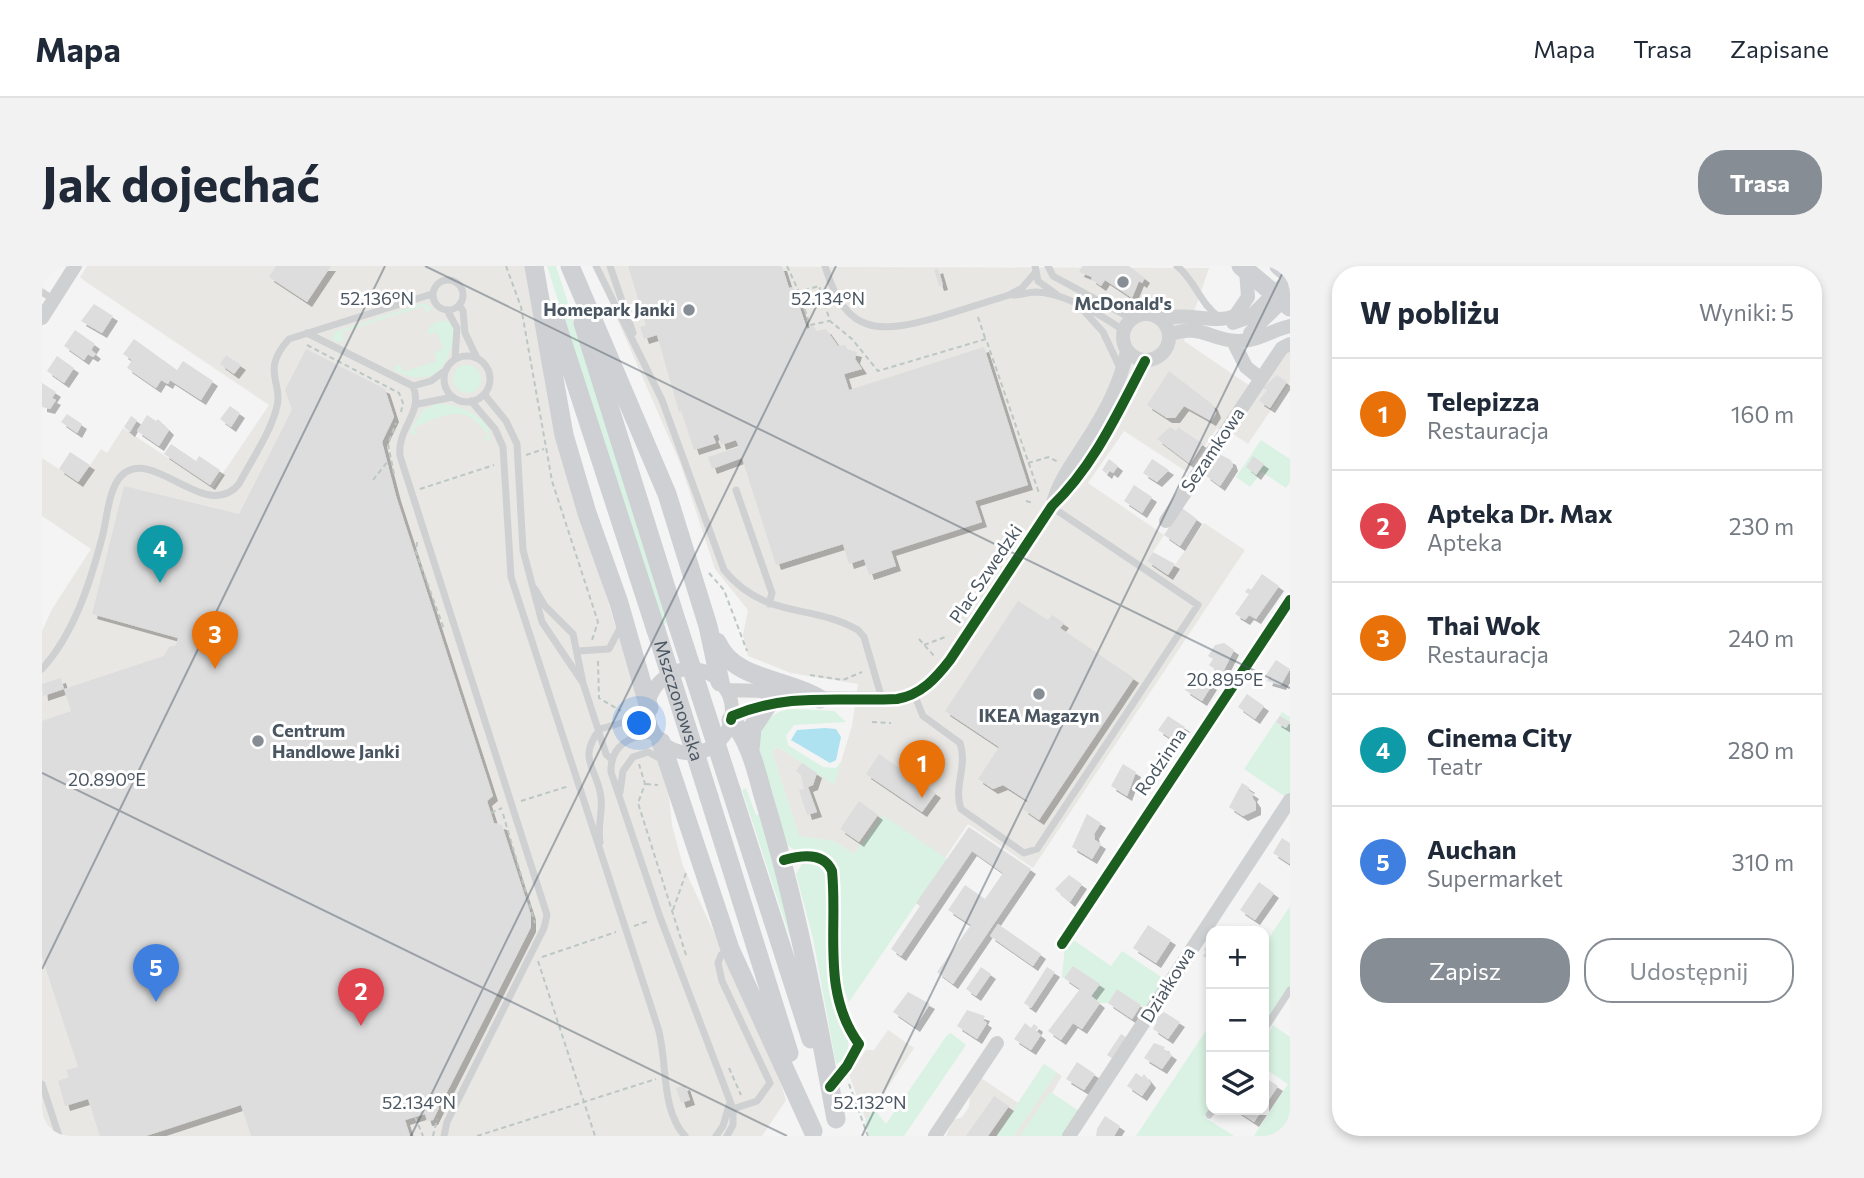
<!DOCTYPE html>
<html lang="pl">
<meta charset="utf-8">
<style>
:root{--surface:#fff;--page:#f2f2f3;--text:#1f2937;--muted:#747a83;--line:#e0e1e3;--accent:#868d94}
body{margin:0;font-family:Commissioner,sans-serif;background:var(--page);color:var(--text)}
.controls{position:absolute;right:21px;bottom:21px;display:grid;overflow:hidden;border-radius:14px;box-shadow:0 4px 10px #0003}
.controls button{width:63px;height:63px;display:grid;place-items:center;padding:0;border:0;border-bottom:2px solid var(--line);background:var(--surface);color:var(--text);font:35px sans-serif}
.you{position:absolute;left:598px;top:458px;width:24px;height:24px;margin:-18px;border:5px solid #fff;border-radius:50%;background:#1a73e8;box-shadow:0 0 0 10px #1a73e833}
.badge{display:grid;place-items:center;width:46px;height:46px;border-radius:50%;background:var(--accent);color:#fff;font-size:23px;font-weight:700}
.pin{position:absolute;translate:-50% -58px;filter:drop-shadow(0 2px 4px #0008)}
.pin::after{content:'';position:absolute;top:37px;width:24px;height:21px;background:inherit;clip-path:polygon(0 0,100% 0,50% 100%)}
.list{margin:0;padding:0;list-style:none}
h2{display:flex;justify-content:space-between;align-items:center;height:91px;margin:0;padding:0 28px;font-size:30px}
h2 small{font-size:23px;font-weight:400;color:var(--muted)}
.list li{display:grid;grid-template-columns:46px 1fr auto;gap:21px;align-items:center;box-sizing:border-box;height:112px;padding:0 28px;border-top:2px solid var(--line)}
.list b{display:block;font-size:26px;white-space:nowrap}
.list p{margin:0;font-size:23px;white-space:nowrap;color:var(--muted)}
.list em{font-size:23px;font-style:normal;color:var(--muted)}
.actions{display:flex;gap:14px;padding:21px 28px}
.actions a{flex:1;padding:16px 0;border:2px solid var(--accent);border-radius:28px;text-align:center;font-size:24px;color:var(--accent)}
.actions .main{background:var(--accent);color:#fff}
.icon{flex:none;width:38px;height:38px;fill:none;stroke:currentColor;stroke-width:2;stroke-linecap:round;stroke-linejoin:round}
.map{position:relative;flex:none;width:1248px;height:870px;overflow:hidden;border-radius:28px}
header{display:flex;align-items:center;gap:42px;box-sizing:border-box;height:98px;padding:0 35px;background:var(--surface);border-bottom:2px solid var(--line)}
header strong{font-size:33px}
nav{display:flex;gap:38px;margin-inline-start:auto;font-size:24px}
.intro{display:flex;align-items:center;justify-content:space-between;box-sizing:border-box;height:168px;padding:0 42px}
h1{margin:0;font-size:49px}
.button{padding:18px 32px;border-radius:28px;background:var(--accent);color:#fff;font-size:24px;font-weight:700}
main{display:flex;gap:42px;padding:0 42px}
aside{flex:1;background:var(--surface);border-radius:28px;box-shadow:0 4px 10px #0003}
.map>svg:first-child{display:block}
.commercial{fill:#e8e7e3}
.green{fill:#d9f2e3}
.water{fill:#aee2f0}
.building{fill:#ddddde;filter:url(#shadow)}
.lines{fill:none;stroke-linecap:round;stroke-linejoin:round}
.path{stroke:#bcc7c4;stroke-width:2;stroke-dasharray:5 3.5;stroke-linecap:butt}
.lane{stroke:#ced0d2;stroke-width:7}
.street{stroke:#ced0d2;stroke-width:14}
.secondary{stroke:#ced0d4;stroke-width:19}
.secondary-bridge{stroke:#ced0d4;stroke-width:19}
.cycleway-casing{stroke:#fff;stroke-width:15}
.cycleway{stroke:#1b5e20;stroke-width:10}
.ticks{fill:none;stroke:#4a5661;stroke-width:2;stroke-opacity:0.45}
.poi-dot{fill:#868d94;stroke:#fff;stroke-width:2.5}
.labels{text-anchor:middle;stroke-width:6;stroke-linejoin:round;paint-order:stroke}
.poi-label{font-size:18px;font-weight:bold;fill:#4a5661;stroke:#fff}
.street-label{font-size:18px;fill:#4a5661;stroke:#fff}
.ticks-label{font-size:18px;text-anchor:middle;fill:#4a5661;stroke:#fff;stroke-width:6;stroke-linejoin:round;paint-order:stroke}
</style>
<header>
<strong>Mapa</strong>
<nav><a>Mapa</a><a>Trasa</a><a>Zapisane</a></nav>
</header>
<div class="intro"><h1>Jak dojechać</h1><a class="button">Trasa</a></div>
<main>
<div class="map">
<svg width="1248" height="870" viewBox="0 0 1248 870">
<defs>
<filter id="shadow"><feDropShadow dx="5" dy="5" stdDeviation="0" flood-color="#0004"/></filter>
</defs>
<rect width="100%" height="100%" fill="#f4f4f4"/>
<path class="commercial" d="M45,0H484L555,301L627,530L630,559L641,600L730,790L744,834L720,870H0V365L10,343L49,283L0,250V192L37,216L59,183L65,187L81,162L171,222L227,139L44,16L38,11Z
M552,0L1167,2L1142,75L1208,120L1179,165L1175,162L1145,206L1082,165L1046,217L1122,269L1105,295L1126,309L1162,257L1203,284L991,602L926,558L903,592L841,550L812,588L792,575L757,571L730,485L736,481L792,518L810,460L816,418L749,407L706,390L701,369L706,344L673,303L638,197Z
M1248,83V116L1206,178L1190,167Z
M846,764L872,782L824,854L807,809L824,784H832Z
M1002,798L1020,810L1010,827L1037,845L1020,870H904L911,854L920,851L927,841L928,829L939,812L976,837Z"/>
<path class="green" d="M505,0H514L525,34L625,357L620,359Z
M382,37L390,42L385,48L382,40L300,66L302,75L294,76L290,72L293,66Z
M398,55H406L412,60C411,98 393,124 353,105L352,101L358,98L361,106L395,95L392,86L401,83L395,66L386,69C385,61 391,57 398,55Z
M411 113a14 14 0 1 1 28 0a14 14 0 1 1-28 0Z
M395,138C413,136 450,151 448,173L440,176L446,169C422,135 405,149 372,161L374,169H370L368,165L381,144Z
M1219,174L1248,193V216L1244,222L1220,206L1208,221L1194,211Z
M751,443L792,445L804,456L752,459L744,470L746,479L781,501L794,502L800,494L792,519L736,481L730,485L757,570L792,575L812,588L841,549L905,593L807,736L798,714L793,598L779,584H753L745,579C739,559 712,483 718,467C723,452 736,444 751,443Z
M1240,446L1248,451V527L1245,532L1202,503Z
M704,522L714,549L720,547L758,702L700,524Z
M761,596H773L783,604L788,714L796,755L807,772L805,792L794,798L771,672L754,608Z
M1248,640V721L1222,761V679Z
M1030,673L1069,700L1080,685L1124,714L1105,743L1075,723L1066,737H1058L1049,731L1057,718L1031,700L1022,712L1020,711L1023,680Z
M1169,757V839L1162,851L1192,870H1094Z
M1231,759L1248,771V870H1212L1246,818L1222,802V773Z
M909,767L924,779L862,870H827L823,855L832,843L844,858L905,769Z
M1002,798L1015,807L972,870H954Z
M1008,826L1037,845L1020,870H978Z"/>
<path class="water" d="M783,462L794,463L799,471L794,494L788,497L749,474L755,464Z"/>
<path class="building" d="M234,0H289L265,36L227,11Z
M586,0H740L747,22L751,21L765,63L771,60L775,65L784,63L796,80L803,79L806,84L815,86L813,93L820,103L802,108L807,124L942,81L986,219L933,235L940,256L849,285L854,300L827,309L822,293L807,298L801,278L734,299L700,192L670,203L666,191L697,181L694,174L679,179L676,168L671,170L674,177L652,184L639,145L637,146L615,69L602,73L598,61L604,59Z
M1040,0H1087L1103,12L1100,17L1097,15L1090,32L1063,14L1059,20L1049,13L1050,11L1037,6Z
M896,2L901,19L897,20L892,4Z
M52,38L71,50L60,67L39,55Z
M33,64L53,78L49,84L54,88L51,91L46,88L42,94L22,80Z
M92,73L135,104L141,95L171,115L159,134L128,114L126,118L119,114L114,122L85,102L90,94L81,88Z
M264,83L343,123L352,151L340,176L354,230L451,530L445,535L452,557L460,559L489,649V661L402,832L398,829L394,835L397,842L391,854L385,855L383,848L363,854L368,870H209L199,839L104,870H58L46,833L23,840L16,815L27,811L24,804L36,801L0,691V455L29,445L22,423L122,390L127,381L134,379L136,372L50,348L82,220L197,248L250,144L243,124Z
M184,89L199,99L192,108L178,98Z
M15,90L32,102L22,117L5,105Z
M1127,105L1171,139L1174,147L1169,155L1142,140L1133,152H1125L1105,139Z
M1235,109L1245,116L1228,142L1217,135L1225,124L1221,122Z
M0,117L14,126L10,132L14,134L8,143L0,141Z
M188,140L198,147L189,161L178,153Z
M25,148L40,158L35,167L19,156Z
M105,149L114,155L116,153L127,164L117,180L95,165Z
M89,150L95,154L88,166L82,161Z
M1128,161L1134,165L1136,161L1161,178L1148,198L1115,173Z
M129,178L154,195L157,190L178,204L168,219L122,188Z
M28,186L48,199L36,216L17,203Z
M1177,188L1189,194L1191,200L1178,220L1163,209Z
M1211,190L1222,198L1214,209L1204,201Z
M1067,193L1076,200L1071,207L1067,204L1065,208L1060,204Z
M1110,193L1127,204L1115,216L1101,207Z
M1092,219L1110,231L1100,247L1082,235Z
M1140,242L1155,253L1138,280L1122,269Z
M1111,286L1133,298L1126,309L1105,295Z
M1220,308L1237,320L1214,353L1207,349L1203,354L1193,348L1207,328L1203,326L1206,322L1209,324Z
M976,335L1006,354L1010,349L1022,357L1018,362L1092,412L997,554L981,543L986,535L961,519L951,523L936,513L957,481L903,445Z
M1182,377L1192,384L1180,408L1167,399L1171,393L1166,390L1173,379Z
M1234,394L1248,403L1239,419L1225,415L1227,411L1224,409Z
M1153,408L1170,419L1160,435L1143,424Z
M19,412L22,423L1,430L0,418Z
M1205,428L1222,440L1213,453L1196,441Z
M1126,450L1143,461L1133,475L1116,464Z
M1238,450L1248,456L1244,462L1234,456Z
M837,488L894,527L880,546L824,508Z
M760,497L775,507L771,519L766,521L775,546L765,549L757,524L762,523L759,509L754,505Z
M1081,498L1094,506L1085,530L1069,520Z
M1200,517L1208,522L1206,524L1212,528L1210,531L1214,537V544L1201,550L1187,541Z
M817,535L836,549L817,576L798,563Z
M1045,548L1059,557L1052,568L1053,574L1059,578L1050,593L1030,581Z
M927,561L989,603L911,718L895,706L929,659L906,644L923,619L943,633L961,607L930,585L859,690L849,683L878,640L874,637Z
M1240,572L1248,577V598L1231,587Z
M1027,609L1040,618L1028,636L1013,623Z
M1217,616L1232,627L1213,654L1198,644Z
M956,658L999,688L991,700L948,670Z
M1106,659L1129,674L1114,697L1091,682Z
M1169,673V692L1166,693L1161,690L1164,686L1162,684Z
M1031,700L1058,718L1049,730L1058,737L1040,763L1031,757L1019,774L1006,765L1038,723L1022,712Z
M939,701L949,708L934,730L924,723Z
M1005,701L1013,706L989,742L982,737Z
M1075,723L1099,739L1090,753L1066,737Z
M866,726L888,738L873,761L851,746Z
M925,744L943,750L941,754L945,757L935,773L915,760Z
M1122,746L1138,756L1126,773L1111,763L1115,756L1112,754Z
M983,757L989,762L992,758L996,761L994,765L999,769L989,784L972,773Z
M1079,768L1087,773L1073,794L1065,789Z
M1112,777L1123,781L1122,783L1130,789L1120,803L1102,792Z
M1035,796L1053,808L1042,824L1024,813Z
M1094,807L1100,811L1102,808L1109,817L1100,830L1085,820Z
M1222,811L1236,820L1222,841Z
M643,819L648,834L639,837L634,822Z
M952,830L967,840L946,870H924Z
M1194,844H1220L1212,856Z
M1063,850L1078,860L1072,870H1054L1055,863Z"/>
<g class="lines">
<path class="path" d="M464,0L479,41L510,215L556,356L550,374
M745,0L757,26L777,20L788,55L810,73L836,105L944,73L997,227
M757,27L768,59L787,55
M936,51L943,72
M265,79L357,127L361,137L359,146
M484,189L502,183
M986,197L1007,191L1016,196
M352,208L346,178L354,157
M331,214L346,195
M378,223L452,199
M984,235L991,237
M375,276L374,286L402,363
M667,307L682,324L705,385
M877,373L893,391
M882,379L906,370
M556,395L557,432L579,445
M768,409L801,414L820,406
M830,456L849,457
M597,498L603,518L596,537L644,689
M604,518L616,519
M479,535L527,520
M449,547L460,542
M461,548L493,657
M631,644L644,607
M592,660L607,655
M500,691L574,666
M496,695L553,870
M687,802L699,829
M807,818L826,870
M373,851L381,870
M391,870L395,853
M435,870L614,813"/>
<path class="lane" d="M554,0L620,134L682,304C723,354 769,337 816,364L822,371L840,433
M568,0L591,67
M783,0C804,71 838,68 900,50C922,43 945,36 967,29L980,22L993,7
M993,0L996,15L1014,28
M1006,0L1011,10L1090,53
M1135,0C1153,14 1158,38 1177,51
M391 29a15 15 0 1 1 30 0a15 15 0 1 1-30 0Z
M0,26L12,34
M971,29C979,29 986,26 994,26C1022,27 1059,49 1081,64
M417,39L421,45L423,67L435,92
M405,44L415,62L413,93
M1042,45L1061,66L1078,102
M265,67L371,120C382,147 355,161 358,190L505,649L502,662L405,856L402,870
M402 113a23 23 0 1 1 46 0a23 23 0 1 1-46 0Z
M371,120L389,115L404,104
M442,128L464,155L475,178L481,284L500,356L541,417L564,488L570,494
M429,135L453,163L461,181L469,311L616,762C626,795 618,843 643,870
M376,138L411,131
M694,224L730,327L727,338
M493,323L503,340L531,368L541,417
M536,385L567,383L578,362
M0,403C32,368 48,317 60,272C65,254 66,224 79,210C110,178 164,258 197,218C209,195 227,169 234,144C243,117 217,106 247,73L390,28
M872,428L881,450L918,477C926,500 911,521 919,543L982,587L995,583L1156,339L1010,241
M615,471C591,466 568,479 569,506L618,651L691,843V859L685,870
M578,526L581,505L591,491L606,486L621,494
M558,576C555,561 561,546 559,532C556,502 534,494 558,463L607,449
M685,685L679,689L676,697L680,715L728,817L715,835L691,843
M1222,764L1248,724
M0,818L17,870
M1167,849L1171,844
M674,870L681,860L688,836"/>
<path class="street" d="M1081 71a23 23 0 1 1 46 0a23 23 0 1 1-46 0Z
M0,52L33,0
M1120,54C1146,44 1168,59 1193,50L1206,31L1204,4
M1191,57L1208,51L1243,17H1248
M1208,67L1246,30
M1127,69C1160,55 1174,80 1207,74C1221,72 1233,63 1248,60
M1191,75L1204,101L1219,113L1240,82L1248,78
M1011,237C1017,215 1030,198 1042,179C1061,150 1078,120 1085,85
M1124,255L1219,113
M606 445a42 42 0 1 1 84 0a42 42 0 1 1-84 0Z
M684,424L725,425L748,432
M690,450L748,432L855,433C879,429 894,412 908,394L1010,240C1052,200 1076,146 1103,95
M742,594C759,589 782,586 790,605C796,664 779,726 817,778L805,800L788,821
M1020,678L1248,334
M893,870L955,777
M1027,870L1248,534"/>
<path class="secondary" d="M492,0L522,169L545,247L577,337L607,442
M528,0L625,228L666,360L678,416
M1199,0L1248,41
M1237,0L1248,9
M510,44L614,364
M541,57L635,357
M675,376C692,415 745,412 778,433
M689,454C709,475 715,509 723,536C755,640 774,746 794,853
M619,476L688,683L771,865
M708,484L710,462L727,437
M689,524L769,773
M667,531L747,787"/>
<g class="secondary-bridge">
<path d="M635,357L689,524"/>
<path id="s1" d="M614,364L667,531"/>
</g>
<g class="cycleway-casing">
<path id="cycleway" d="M689,454L690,450C748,426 795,436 855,433C879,429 894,412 908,394L1010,240C1052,200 1076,146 1103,95
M742,594C759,589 782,586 790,605C796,664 779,726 817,778L805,800L788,821
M1020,678L1248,334"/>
</g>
<use href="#cycleway" class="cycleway"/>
</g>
<path class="ticks" d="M383,0L1248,422M0,507L745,870M0,703L343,0M369,870L794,0M820,870L1244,0"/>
<g class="poi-dot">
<circle cx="1081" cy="16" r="7"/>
<circle cx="647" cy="44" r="7"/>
<circle cx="997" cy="428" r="7"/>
<circle cx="216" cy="475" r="7"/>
</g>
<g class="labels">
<g class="poi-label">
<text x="1081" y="44">McDonald's</text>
<text x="633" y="50" text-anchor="end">Homepark Janki</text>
<text x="997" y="456">IKEA Magazyn</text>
<text x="230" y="471" text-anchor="start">Centrum<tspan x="230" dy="21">Handlowe Janki</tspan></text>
</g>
<g class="street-label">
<text transform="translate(1171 184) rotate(-56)" y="6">Sezamkowa</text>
<text transform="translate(944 308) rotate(-56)" y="6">Plac Szwedzki</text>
<text dy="6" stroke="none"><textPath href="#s1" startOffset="74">Mszczonowska</textPath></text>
<text transform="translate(1119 496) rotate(-56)" y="6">Rodzinna</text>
<text transform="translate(1126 719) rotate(-58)" y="6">Działkowa</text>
</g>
</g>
<g class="ticks-label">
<text x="335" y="39">52.136°N</text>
<text x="786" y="39">52.134°N</text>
<text x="1183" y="420">20.895°E</text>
<text x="65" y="520">20.890°E</text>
<text x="377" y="843">52.134°N</text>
<text x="828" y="843">52.132°N</text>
</g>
</svg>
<div class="controls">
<button>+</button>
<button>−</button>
<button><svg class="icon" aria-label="layers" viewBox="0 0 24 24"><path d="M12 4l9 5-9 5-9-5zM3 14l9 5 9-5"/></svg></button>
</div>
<div class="you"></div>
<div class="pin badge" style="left:880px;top:532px;background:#e8710a">1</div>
<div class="pin badge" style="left:319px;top:760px;background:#e0444e">2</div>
<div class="pin badge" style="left:173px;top:403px;background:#e8710a">3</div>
<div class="pin badge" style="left:118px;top:317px;background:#0f9aa8">4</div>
<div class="pin badge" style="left:114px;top:736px;background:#3f7fe0">5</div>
</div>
<aside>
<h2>W pobliżu<small>Wyniki: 5</small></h2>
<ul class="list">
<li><span class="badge" style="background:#e8710a">1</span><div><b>Telepizza</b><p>Restauracja</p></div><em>160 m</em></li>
<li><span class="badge" style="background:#e0444e">2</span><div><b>Apteka Dr. Max</b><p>Apteka</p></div><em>230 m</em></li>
<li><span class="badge" style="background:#e8710a">3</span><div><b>Thai Wok</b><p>Restauracja</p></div><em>240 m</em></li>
<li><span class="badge" style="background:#0f9aa8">4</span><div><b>Cinema City</b><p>Teatr</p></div><em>280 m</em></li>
<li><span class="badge" style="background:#3f7fe0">5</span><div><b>Auchan</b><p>Supermarket</p></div><em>310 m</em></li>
</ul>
<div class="actions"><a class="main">Zapisz</a><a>Udostępnij</a></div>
</aside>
</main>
